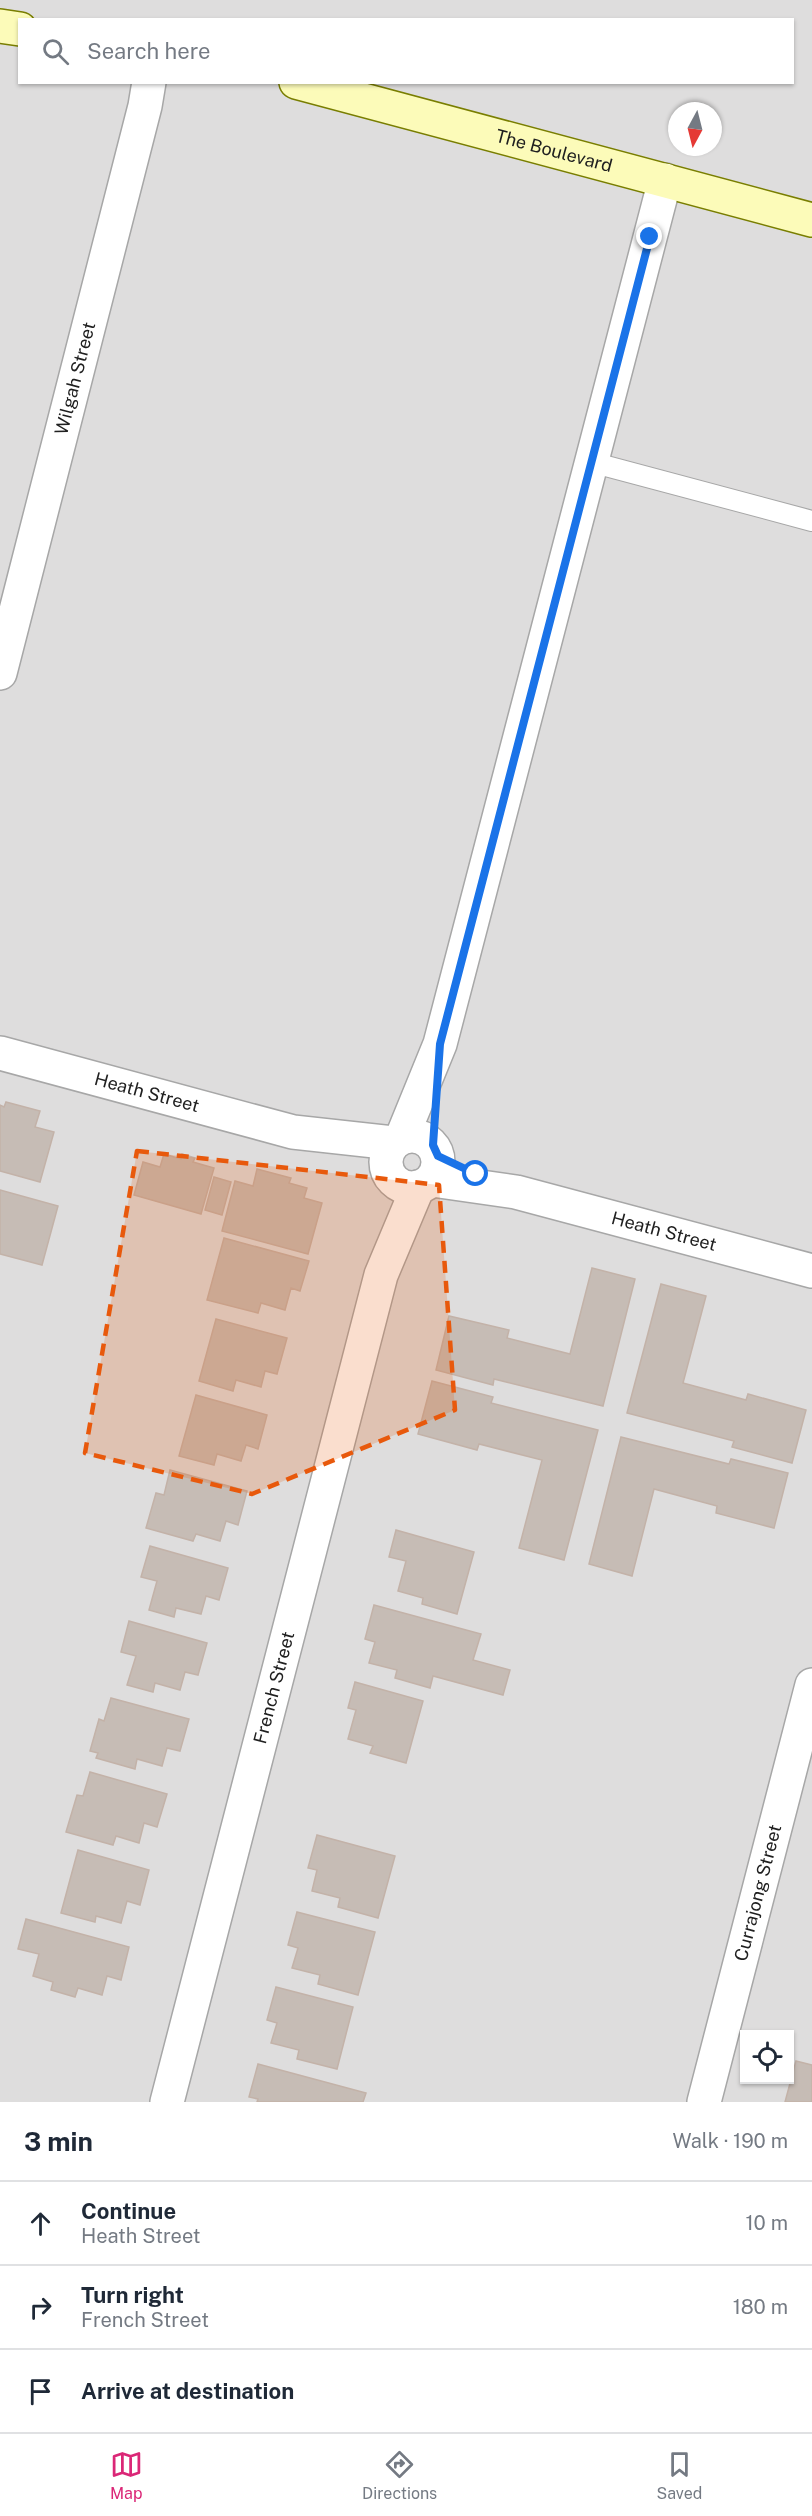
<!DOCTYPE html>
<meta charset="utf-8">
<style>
:root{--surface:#fff;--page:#f2f2f3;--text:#1f2937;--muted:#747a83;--line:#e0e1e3;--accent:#db2777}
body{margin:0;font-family:"Public Sans",sans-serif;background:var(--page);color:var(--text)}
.controls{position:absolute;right:18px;bottom:18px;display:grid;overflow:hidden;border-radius:0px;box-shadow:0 2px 4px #0004}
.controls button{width:54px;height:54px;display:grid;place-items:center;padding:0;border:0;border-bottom:2px solid var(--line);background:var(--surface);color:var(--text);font:30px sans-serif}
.compass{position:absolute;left:668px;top:102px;width:54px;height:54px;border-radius:50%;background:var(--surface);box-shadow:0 2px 4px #0004;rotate:187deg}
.stop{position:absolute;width:18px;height:18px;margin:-14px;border:4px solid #1a73e8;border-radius:50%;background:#fff}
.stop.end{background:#1a73e8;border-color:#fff;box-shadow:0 2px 6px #0008}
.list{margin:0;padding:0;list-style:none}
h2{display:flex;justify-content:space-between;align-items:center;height:78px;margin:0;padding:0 24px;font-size:26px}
h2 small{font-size:20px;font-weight:400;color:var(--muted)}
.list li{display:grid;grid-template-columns:39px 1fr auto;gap:18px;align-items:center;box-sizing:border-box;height:84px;padding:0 24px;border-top:2px solid var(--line)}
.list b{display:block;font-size:22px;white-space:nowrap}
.list p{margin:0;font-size:20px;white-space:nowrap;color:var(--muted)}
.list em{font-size:20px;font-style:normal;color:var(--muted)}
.icon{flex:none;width:33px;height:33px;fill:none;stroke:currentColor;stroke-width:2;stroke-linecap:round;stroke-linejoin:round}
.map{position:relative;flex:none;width:812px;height:2102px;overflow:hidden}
.search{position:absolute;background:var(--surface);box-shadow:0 2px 4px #0004;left:18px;right:18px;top:18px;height:66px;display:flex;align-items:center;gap:15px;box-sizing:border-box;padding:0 21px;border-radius:0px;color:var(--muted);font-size:22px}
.sheet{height:330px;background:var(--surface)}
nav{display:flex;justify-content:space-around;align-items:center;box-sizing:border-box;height:84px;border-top:2px solid var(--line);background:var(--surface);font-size:16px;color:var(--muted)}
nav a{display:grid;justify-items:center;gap:3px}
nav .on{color:var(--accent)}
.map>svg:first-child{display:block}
.residential{fill:#dedddd;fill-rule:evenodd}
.building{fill:#c6bcb5;stroke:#c3b2a8;stroke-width:1.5}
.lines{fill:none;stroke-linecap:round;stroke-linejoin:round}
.lane-casing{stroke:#a7a7a7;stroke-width:22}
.street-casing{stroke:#a7a7a7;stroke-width:36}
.secondary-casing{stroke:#797e01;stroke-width:36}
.lane{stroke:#fff;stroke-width:20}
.street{stroke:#fff;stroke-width:33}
.secondary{stroke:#fcfbb9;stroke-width:33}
.route{stroke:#1a73e8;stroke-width:8}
.marked{fill:#e8590c;fill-opacity:0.2;stroke:#e8590c;stroke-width:4.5;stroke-dasharray:12 8;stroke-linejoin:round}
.labels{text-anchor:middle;stroke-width:4.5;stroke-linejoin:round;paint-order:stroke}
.street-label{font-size:18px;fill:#202020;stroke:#fff}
</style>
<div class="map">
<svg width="812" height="2102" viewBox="0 0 812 2102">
<rect width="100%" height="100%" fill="#f1ede6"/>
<path class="residential" d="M0,0H812V2102H0ZM20,20H792V82H20ZM677,111H713V147H677ZM744,2034H790V2080H744Z"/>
<path class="building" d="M6,1102L40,1111L35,1127L54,1132L40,1182L0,1171V1105L4,1107Z
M164,1154L181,1159L182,1154L195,1158L193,1162L214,1168L201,1214L134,1195L143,1162L160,1167Z
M257,1169L291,1178L289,1183L307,1188L304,1198L322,1203L308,1254L222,1231L235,1181L253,1186Z
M214,1177L231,1182L222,1215L205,1210Z
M0,1190L58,1206L42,1265L0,1254Z
M224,1238L309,1261L300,1291L291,1288L285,1310L261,1303L258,1313L207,1300Z
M592,1268L635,1279L603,1406L494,1379L493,1385L436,1370L449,1316L509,1330L507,1338L570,1354Z
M661,1284L706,1296L683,1383L746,1400L748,1394L806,1410L792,1463L732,1447L734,1441L627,1413Z
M216,1319L287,1338L277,1374L265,1371L261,1387L236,1380L233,1391L199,1381Z
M432,1381L493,1397L491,1403L598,1430L564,1560L519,1548L542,1460L479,1444L477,1450L418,1434Z
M196,1395L267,1415L258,1449L246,1445L241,1461L217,1454L214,1465L179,1456Z
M621,1437L729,1464L731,1459L788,1473L774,1528L716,1513L717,1506L654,1489L632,1576L589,1564Z
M170,1470L247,1491L238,1525L226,1521L220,1541L196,1534L193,1541L146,1528L156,1493L164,1495Z
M396,1530L474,1552L457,1614L422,1604L423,1598L398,1591L406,1561L389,1557Z
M150,1546L228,1568L219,1600L206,1596L201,1614L176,1608L174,1617L149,1610L157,1581L141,1577Z
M374,1605L481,1634L473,1660L510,1670L503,1695L433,1676L430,1688L395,1678L397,1670L369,1663L375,1642L365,1639Z
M129,1621L207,1643L198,1675L185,1672L180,1690L155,1683L153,1692L127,1685L136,1656L121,1652Z
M355,1682L423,1701L406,1763L370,1753L373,1746L348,1739L356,1710L348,1708Z
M111,1698L189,1719L180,1751L167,1748L162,1766L137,1759L135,1769L96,1758L98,1753L90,1751L99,1719L104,1721Z
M90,1772L167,1794L157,1827L144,1823L139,1843L116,1836L113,1845L66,1832L77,1795L83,1796Z
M317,1835L395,1856L378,1918L338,1907L340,1898L312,1891L317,1870L308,1868Z
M78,1850L149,1870L140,1905L127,1901L121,1923L96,1916L95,1922L61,1913Z
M297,1912L375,1932L358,1995L318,1984L320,1975L292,1968L298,1948L288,1945Z
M26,1919L129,1947L121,1980L107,1976L102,1995L78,1988L75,1997L51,1990L53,1982L33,1976L39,1954L18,1949Z
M276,1987L353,2007L337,2069L297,2059L299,2050L271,2043L277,2023L267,2020Z
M796,2061L812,2065V2102H785Z
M258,2064L366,2093L363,2102H257L258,2099L249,2097Z"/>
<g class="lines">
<g class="lane-casing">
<path id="lane" d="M591,462L812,521"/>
</g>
<g class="street-casing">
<g id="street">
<path id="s1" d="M0,673L145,106L149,82"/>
<path id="s2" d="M0,1053L293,1132L393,1143"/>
<circle cx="412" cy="1162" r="26"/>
<path d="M402,1137L440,1044L665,180"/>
<path id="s3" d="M432,1180L516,1192L812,1271"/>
<path id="s4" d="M167,2102L381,1275L418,1187"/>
<path id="s5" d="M704,2102L812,1685"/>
</g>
</g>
<g class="secondary-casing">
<g id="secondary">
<path d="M0,26L20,29"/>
<path id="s6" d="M296,82L812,220"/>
</g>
</g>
<use href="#lane" class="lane"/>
<use href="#street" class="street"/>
<use href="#secondary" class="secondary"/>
</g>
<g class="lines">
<path class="route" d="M476,1174L438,1156L433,1145L440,1044L650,237"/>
</g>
<path class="marked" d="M137,1151L439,1185L455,1410L252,1494L85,1453Z"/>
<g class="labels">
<g class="street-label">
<text dy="6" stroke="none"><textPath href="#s6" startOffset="267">The Boulevard</textPath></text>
<text dy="6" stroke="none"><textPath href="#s1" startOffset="304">Wilgah Street</textPath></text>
<text dy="6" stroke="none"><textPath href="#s2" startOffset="152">Heath Street</textPath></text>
<text dy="6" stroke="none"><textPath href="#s3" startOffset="238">Heath Street</textPath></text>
<text dy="6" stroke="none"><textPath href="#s4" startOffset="428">French Street</textPath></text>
<text dy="6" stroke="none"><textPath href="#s5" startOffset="216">Currajong Street</textPath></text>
</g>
</g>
</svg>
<div class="controls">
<button><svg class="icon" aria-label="locate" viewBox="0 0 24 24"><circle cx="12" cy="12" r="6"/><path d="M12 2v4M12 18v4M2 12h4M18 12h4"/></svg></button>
</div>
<svg class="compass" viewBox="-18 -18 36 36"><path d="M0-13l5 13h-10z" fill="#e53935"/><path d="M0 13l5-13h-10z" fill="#747a83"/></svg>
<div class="stop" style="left:476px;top:1174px"></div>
<div class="stop end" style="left:650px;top:237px"></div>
<div class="search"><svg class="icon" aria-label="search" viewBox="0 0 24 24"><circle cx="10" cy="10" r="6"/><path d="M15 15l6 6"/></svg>Search here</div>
</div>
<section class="sheet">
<h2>3 min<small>Walk · 190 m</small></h2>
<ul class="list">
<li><svg class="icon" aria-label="ahead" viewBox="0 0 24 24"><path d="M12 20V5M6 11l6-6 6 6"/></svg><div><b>Continue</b><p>Heath Street</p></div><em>10 m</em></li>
<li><svg class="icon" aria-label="right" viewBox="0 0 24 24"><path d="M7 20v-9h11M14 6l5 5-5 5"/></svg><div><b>Turn right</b><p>French Street</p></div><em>180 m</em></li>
<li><svg class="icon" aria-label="arrive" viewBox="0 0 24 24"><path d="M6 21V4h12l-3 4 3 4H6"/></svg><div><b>Arrive at destination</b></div></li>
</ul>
</section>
<nav>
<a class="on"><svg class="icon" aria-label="map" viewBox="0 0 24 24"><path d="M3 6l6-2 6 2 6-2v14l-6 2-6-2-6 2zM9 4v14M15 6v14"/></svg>Map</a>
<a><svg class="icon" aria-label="directions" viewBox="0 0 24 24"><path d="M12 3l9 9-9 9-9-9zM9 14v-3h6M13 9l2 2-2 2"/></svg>Directions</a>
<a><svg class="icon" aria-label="saved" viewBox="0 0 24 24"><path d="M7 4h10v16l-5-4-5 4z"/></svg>Saved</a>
</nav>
